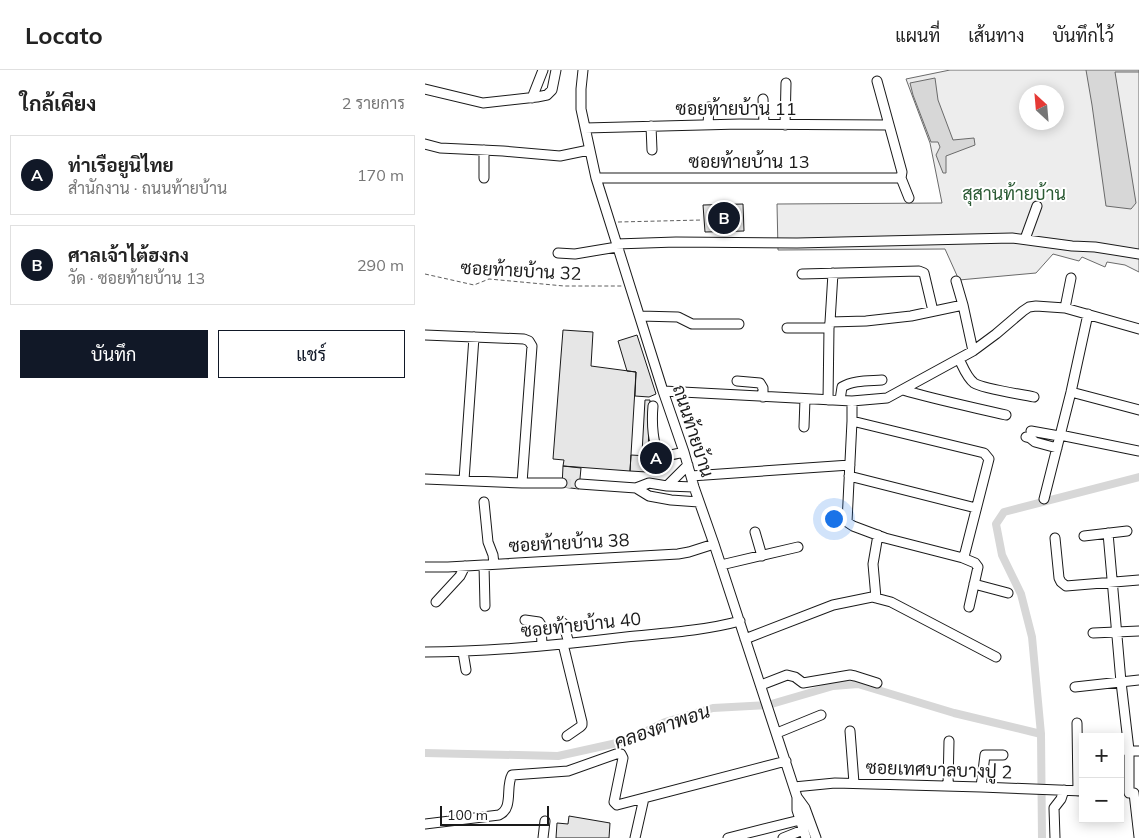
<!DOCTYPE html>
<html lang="th">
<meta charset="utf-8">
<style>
:root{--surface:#fff;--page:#f2f2f2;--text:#222;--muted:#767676;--line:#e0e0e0;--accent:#111827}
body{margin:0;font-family:Mulish,Sarabun,sans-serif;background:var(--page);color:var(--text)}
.controls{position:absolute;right:15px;bottom:15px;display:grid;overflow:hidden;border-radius:0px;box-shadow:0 2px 12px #0003}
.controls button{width:45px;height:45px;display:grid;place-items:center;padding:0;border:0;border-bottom:1px solid var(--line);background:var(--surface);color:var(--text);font:25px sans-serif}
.compass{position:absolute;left:594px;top:15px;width:45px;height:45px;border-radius:50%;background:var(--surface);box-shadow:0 2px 12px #0003;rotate:334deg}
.scale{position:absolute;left:15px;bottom:12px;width:109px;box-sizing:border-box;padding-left:5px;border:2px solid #1a1a1a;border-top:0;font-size:14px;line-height:18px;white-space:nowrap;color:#1a1a1a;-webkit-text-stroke:4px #fff;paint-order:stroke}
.you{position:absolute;left:408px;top:448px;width:18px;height:18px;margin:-12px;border:4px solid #fff;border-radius:50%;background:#1a73e8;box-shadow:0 0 0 8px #1a73e833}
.badge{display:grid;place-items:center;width:32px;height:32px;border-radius:50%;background:var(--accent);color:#fff;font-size:16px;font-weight:700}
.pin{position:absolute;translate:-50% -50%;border:2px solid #fff;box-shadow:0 1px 5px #0006}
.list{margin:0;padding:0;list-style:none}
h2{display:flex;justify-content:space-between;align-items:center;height:65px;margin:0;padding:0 20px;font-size:21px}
h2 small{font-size:16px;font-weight:400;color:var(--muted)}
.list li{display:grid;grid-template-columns:32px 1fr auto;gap:15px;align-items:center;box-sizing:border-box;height:80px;margin:0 10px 10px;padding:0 10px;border:1px solid var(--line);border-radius:0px}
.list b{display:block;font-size:19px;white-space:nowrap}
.list p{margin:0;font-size:16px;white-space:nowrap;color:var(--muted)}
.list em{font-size:16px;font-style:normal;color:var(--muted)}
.actions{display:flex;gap:10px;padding:15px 20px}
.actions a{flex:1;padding:11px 0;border:1px solid var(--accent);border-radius:0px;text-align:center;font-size:18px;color:var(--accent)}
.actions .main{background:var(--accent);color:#fff}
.map{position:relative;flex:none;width:714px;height:768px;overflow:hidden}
header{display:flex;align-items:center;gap:30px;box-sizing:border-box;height:70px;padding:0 25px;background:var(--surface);border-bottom:1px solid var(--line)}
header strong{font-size:24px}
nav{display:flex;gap:28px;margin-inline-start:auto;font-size:18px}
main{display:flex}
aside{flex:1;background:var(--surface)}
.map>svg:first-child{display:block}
.built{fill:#ededed;stroke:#6a6a6a;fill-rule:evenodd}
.water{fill:#d7d7d7;stroke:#6a6a6a}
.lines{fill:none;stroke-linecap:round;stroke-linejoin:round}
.canal{stroke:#d7d7d7;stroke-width:8}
.building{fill:#e6e6e6;stroke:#1a1a1a}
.minor-tunnel{stroke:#ddd;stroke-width:9;stroke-dasharray:9 4.5;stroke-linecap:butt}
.minor-casing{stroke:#1a1a1a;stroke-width:11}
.path{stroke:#5f5f5f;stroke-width:1;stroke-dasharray:4 2.5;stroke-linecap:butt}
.minor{stroke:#fff;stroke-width:9}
.labels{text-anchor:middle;stroke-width:4;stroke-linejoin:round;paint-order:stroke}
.street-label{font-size:18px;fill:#1a1a1a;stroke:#fff}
.park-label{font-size:18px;fill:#2b5a34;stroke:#fff}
.water-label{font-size:19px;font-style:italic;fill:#1a1a1a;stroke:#fff}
</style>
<header>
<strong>Locato</strong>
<nav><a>แผนที่</a><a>เส้นทาง</a><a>บันทึกไว้</a></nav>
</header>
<main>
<aside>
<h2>ใกล้เคียง<small>2 รายการ</small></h2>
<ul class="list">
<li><span class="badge">A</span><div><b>ท่าเรือยูนิไทย</b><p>สำนักงาน · ถนนท้ายบ้าน</p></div><em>170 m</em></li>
<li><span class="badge">B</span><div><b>ศาลเจ้าไต้ฮงกง</b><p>วัด · ซอยท้ายบ้าน 13</p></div><em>290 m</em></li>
</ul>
<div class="actions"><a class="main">บันทึก</a><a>แชร์</a></div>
</aside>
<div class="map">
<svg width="714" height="768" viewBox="0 0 714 768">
<rect width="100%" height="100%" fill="#fff"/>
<path class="built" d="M525,0H714V202L700,195L682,192L680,197L657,187L654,191L628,184L611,203L534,210L520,179L353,180L352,134L517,133L505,73L481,9ZM602,22H632V52H602Z"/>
<path class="water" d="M661,0H714V2H690L711,133L706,139L681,136L667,35Z
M510,8L513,30L528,70L549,68L550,75L521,86V103H518L511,85L515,77L513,72H506L488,25L485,13Z"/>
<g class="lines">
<path class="canal" d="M0,683L133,686L201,671L240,652L288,638L343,635L408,616L433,614L529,643L616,664
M617,768L616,664L607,567L596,524L577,485L571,454L579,442L714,407"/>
</g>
<path class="building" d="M318,134L319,161L280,162L278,135Z
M138,260L168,262L166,296L211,302L205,401L138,396L139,390L128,389Z
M212,265L231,324L224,327L210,326L211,302L202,301L193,271Z
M220,330H225L223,383H217Z
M206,385L223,386L222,402L205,401Z
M138,396L156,398L154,419L137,417Z
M144,746L185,753L184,768H131L132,753L143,754Z"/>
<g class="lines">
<path class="minor-tunnel" d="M137,413L155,414"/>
<g class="minor-casing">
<path id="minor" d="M158,0L156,19V39L171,108L238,321L259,382L269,417L289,474L372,727L380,738L391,768
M452,11L477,102L476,108L484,128
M0,19L58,33L112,27L122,25L127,20L131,0
M107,28L118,0
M338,29L339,54
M283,55L284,37
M360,55L361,13
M226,56L227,80
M160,58L315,54L463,55
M0,74L15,78L78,81L135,86L164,80
M59,108V80
M171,108H476
M600,169L612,136
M191,174L251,172L372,173L587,168L647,176L670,177L714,184
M133,183L150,184L192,177
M377,204L494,201L499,203L508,241
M531,211L538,235L548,281
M640,238L646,208
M215,246L253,247L267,254H314
M405,252L408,203
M362,258H404L405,252L441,251L486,246L538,235
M0,265L99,269L104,271L107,276L97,413
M534,289C538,297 542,308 549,313C558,319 596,324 609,327
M312,311L335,313L338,318V327
M478,320C512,330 547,337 581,345
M238,321L427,331L462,328L548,281L571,264L598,241L604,237L611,236L640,238L714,259
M646,322L714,340
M403,330L404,258
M415,330L417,317C428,310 444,311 457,310
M427,331V351L422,452L428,456L460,468L538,488L540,483L564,389L559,383L427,351
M228,336C227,347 226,382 239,385C245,386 253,383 259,382
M379,357L380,329
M606,361L634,366
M635,365L714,381
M601,367L605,368L610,372L632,378
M266,406L425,395
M424,406L551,438
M0,409L97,413H137
M39,410L49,267
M155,414L211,418L224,413L242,416L269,417
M242,416L263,395
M211,418L224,426L246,430L274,432
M619,429L646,322L663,244
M59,432L63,472L68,485L69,494
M330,462L337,486
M683,463L696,612L704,680V723
M659,466L702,461
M630,468L634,508L636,512L641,516L714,510
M538,488L550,493L553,497L544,537
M59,495L60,536
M296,495L373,477
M0,497H23L253,484L264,482L289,474
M549,514L583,523
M451,528L448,494L453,465
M11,532L35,506L40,496
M100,550L114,552L116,555L117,575
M138,553L144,573
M668,563L714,561
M320,569L408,535L447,527L466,532L571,587
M138,574L157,652V655L155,657L142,666
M0,582C67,582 135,575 201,567C239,563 278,561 315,551
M38,582L41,600
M336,615L362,605L370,607L378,613L425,605L430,606L452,613
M650,617L714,610
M652,653L653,721
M425,661L429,713
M352,663L396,645
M695,680L714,681
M523,716L524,671
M369,717L410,713L556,717L658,721
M556,717L560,685H578
M709,723L714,767
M372,727V740L381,768
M0,754L74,745C89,738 80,717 87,705L143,701L191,684H196L198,688L189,732L192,735L361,691
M118,768L120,751
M210,768L219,728
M303,768L375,750
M358,768L378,760
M630,768L629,738L636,729L639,720"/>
</g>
<path class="path" d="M193,152L277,150
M0,204L49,215L64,209L139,216H197"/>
<use href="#minor" class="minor"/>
</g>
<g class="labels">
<g class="street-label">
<text x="311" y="45">ซอยท้ายบ้าน 11</text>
<text x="324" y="98">ซอยท้ายบ้าน 13</text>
<text transform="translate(96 201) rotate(3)" y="6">ซอยท้ายบ้าน 32</text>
<text transform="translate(268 361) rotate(72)" y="6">ถนนท้ายบ้าน</text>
<text transform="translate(144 473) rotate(-3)" y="6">ซอยท้ายบ้าน 38</text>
<text transform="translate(156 555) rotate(-6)" y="6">ซอยท้ายบ้าน 40</text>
<text transform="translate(514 700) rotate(2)" y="6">ซอยเทศบาลบางปู 2</text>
</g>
<g class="park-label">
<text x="589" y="130">สุสานท้ายบ้าน</text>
</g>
<g class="water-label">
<text transform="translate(237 656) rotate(-19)" y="7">คลองตาพอน</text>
</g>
</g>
</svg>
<div class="controls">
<button>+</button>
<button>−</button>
</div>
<svg class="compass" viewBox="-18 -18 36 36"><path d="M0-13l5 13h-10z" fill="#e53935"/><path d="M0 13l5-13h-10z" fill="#767676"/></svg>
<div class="scale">100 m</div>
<div class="you"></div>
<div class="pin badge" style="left:231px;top:388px">A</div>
<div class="pin badge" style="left:299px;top:148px">B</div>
</div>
</main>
